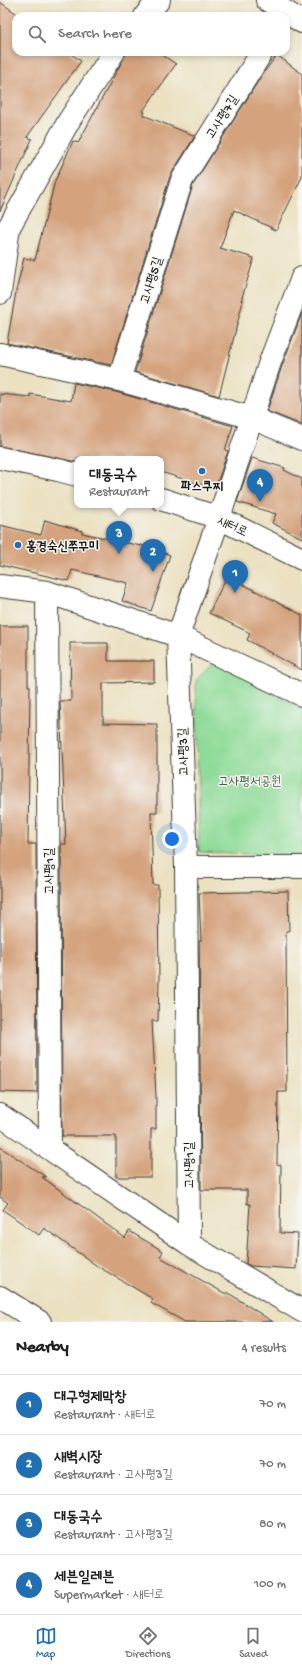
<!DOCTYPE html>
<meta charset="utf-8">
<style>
:root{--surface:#fff;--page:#f6f6f6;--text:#222;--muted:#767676;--line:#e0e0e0;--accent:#1f6fb2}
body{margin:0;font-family:"Gochi Hand","Poor Story",sans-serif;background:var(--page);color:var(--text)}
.you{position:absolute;left:172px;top:839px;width:14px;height:14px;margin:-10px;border:3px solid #fff;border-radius:50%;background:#1a73e8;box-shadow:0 0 0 6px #1a73e833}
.badge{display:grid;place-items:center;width:26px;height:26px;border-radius:50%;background:var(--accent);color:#fff;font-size:13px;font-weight:700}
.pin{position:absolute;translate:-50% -33px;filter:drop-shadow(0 1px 2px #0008)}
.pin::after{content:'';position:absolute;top:21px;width:14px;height:12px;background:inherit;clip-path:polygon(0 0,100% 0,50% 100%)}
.popup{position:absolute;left:74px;top:456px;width:90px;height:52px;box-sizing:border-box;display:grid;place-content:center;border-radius:8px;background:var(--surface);filter:drop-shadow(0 1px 3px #0005);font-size:13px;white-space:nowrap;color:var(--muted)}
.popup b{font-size:15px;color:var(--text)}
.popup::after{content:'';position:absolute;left:50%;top:100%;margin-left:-8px;border:8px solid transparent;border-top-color:var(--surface)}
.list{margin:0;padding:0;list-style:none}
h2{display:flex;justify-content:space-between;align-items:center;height:52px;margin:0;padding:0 16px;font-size:17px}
h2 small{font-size:13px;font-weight:400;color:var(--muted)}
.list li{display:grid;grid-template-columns:26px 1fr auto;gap:12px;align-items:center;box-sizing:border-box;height:60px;padding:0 16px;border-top:1px solid var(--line)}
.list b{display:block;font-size:15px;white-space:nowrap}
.list p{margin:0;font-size:13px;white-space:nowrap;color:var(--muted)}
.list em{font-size:13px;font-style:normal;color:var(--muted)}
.icon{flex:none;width:22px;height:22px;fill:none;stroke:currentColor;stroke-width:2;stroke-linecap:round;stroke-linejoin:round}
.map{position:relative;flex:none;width:302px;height:1322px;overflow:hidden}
.search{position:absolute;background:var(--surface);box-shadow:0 2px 6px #0003;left:12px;right:12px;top:12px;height:44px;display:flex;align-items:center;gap:10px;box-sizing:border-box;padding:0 14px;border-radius:12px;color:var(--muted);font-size:15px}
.sheet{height:292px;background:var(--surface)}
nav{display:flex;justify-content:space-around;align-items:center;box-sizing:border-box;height:56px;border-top:1px solid var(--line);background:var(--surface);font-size:11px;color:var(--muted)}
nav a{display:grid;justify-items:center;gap:2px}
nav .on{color:var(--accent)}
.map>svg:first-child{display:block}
.green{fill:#8fdb98;stroke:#567c5a}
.building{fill:#d4a37e}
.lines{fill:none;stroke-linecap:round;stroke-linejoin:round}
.street-casing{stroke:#3b3a35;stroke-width:24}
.secondary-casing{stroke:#3b3a35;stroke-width:24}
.street{stroke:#fff;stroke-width:22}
.secondary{stroke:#fff;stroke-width:22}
.poi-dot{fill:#1f6fb2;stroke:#f6f6f2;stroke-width:1.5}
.labels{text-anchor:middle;stroke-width:3;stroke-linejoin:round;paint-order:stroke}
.street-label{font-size:13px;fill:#1c1c1c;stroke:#f6f6f2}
.poi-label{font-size:13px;font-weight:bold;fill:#1c1c1c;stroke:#f6f6f2}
.park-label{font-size:13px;fill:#445f47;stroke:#f6f6f2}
</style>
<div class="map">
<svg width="302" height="1322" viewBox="0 0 302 1322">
<rect width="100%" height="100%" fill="#f6f6f2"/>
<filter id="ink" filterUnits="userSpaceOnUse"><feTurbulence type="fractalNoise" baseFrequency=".025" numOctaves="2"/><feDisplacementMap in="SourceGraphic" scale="8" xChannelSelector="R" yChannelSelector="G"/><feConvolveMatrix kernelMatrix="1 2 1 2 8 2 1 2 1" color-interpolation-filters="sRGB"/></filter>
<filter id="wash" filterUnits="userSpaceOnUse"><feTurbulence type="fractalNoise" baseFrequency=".012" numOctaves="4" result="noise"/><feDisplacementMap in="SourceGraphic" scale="16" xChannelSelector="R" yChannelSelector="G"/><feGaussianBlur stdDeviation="0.9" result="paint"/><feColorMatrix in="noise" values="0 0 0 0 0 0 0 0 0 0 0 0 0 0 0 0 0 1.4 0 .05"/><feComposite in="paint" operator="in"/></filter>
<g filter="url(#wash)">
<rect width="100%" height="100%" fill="#ebe1c1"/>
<path class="green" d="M215,661L302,709V856L199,852L196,680Z"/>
<g id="blocks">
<path class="building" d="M0,2L20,16H16V52H68L81,61L27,137L32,139L0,211Z
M127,52H158L176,64L143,111L145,112L143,115L195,136L170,176L111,365L7,343L16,292L24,258L35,260L55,181L73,141L78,143Z
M277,55L302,74V177L276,230L234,210L220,248L254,258L241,301H243L219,396L135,372L193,185L262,75Z
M302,313V425L267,411L282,366Z
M74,383L116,392L233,426L225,450L228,451L215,489L161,472V459H77V462L0,446V394L30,397V394L71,401Z
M252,458L285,468L284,470L302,479V538L272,523L276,514L237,502Z
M45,520L82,531V533L141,546V545L170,555L151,611L122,601L128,583L72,570L69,581L0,565V525L41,535Z
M227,576L302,615V670L247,640L250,633L209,613Z
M0,626H28V686H30L28,844H36L37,1093L0,1092Z
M70,643H108V661H154V682L103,683V723L157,724V812H151L153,885H158L159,981L158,1021H152L156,1095V1129H151V1177H116V1136H62L61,844H66L60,701H71Z
M288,891L289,931H286L287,1092H278L277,1164L281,1165L280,1233L298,1234L296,1269L251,1266L246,1264L250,1204H247V1190H201L199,941H201L199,893Z
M0,1147L46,1177H42L125,1238L129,1231L163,1251L160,1257L226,1294L227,1292L273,1322H185L151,1303L153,1299L97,1266L44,1228L39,1235L3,1210L8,1203L0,1197Z"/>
</g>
</g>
<g filter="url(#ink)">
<use href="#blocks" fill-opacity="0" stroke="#3b3a35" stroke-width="1"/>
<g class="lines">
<g class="street-casing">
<path id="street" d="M267,0L302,22
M145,16L159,0
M0,293L9,227L70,119L114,52
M0,354L119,380L252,418L302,439
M119,380L182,180L262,52
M0,458L58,470L77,475
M161,499L219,518L302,559
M0,586L47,592L178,636L302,695
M47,592L50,1149
M186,867H302
M0,1115L189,1244L302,1311
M189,1244L186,867L178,636L219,518L270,362L302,278"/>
</g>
<g class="secondary-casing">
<path id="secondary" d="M0,1297L40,1322"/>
</g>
<use href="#street" class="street"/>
<use href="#secondary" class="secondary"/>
</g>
</g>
<g class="poi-dot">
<circle cx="202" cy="471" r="4"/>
<circle cx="18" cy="545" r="4"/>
</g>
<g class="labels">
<g class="street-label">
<text transform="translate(221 116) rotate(-58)" y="5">고사평7길</text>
<text transform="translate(150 280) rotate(-73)" y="5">고사평5길</text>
<text transform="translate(233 525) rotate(25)" y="5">새터로</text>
<text transform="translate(182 752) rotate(-92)" y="5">고사평3길</text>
<text transform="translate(48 871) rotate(-90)" y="5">고사평1길</text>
<text transform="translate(188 1165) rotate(-90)" y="5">고사평1길</text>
</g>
<g class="poi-label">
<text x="202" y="490">파스쿠찌</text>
<text x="26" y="550" text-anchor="start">홍경숙신쭈꾸미</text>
</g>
<g class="park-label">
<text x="250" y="785">고사평서공원</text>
</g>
</g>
</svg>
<div class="you"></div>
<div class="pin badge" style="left:235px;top:593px">1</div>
<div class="pin badge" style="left:153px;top:572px">2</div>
<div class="pin badge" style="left:119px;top:554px">3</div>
<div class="popup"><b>대동국수</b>Restaurant</div>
<div class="pin badge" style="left:260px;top:502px">4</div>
<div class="search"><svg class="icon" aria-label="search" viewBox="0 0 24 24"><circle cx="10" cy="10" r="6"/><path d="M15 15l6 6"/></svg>Search here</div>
</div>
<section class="sheet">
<h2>Nearby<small>4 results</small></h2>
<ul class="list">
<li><span class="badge">1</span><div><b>대구형제막창</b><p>Restaurant · 새터로</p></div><em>70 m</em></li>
<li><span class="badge">2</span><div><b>새벽시장</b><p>Restaurant · 고사평3길</p></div><em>70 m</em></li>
<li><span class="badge">3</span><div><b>대동국수</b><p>Restaurant · 고사평3길</p></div><em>80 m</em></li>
<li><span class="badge">4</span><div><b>세븐일레븐</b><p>Supermarket · 새터로</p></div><em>100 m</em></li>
</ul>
</section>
<nav>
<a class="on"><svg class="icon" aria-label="map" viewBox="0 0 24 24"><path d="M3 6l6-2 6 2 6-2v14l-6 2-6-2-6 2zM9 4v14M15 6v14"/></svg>Map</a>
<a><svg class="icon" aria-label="directions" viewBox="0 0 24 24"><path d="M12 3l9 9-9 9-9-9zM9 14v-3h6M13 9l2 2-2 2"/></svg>Directions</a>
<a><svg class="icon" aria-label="saved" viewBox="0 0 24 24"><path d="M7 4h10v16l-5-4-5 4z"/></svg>Saved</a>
</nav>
